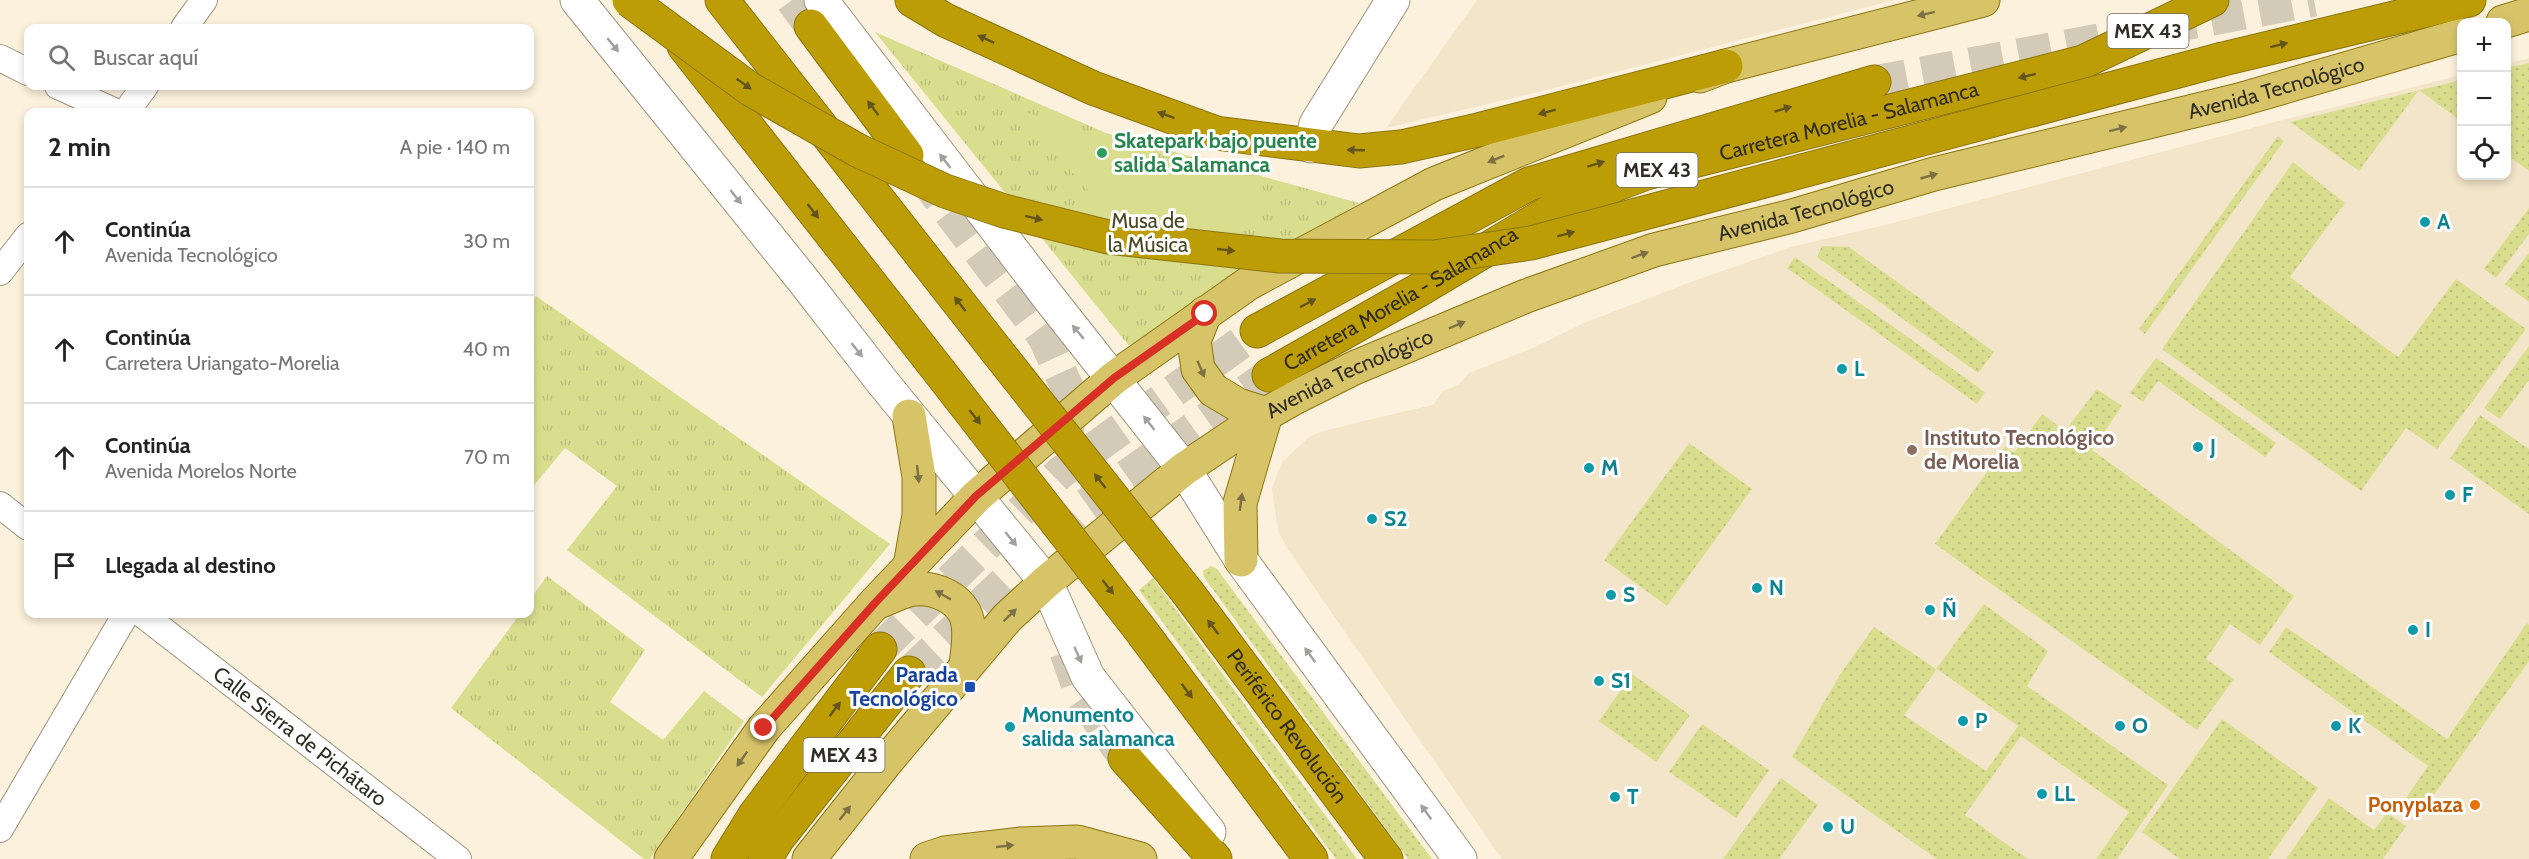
<!DOCTYPE html>
<html lang="es">
<meta charset="utf-8">
<style>
:root{--surface:#fff;--page:#f6f6f6;--text:#222;--muted:#767676;--line:#e0e0e0}
body{margin:0;font-family:Cabin,sans-serif;background:var(--page);color:var(--text)}
.controls{position:absolute;right:18px;top:18px;display:grid;overflow:hidden;border-radius:12px;box-shadow:0 3px 9px #0003}
.controls button{width:54px;height:54px;display:grid;place-items:center;padding:0;border:0;border-bottom:2px solid var(--line);background:var(--surface);color:var(--text);font:30px sans-serif}
.stop{position:absolute;width:18px;height:18px;margin:-14px;border:4px solid #d93025;border-radius:50%;background:#fff}
.stop.end{background:#d93025;border-color:#fff;box-shadow:0 2px 6px #0008}
.list{margin:0;padding:0;list-style:none}
h2{display:flex;justify-content:space-between;align-items:center;height:78px;margin:0;padding:0 24px;font-size:26px}
h2 small{font-size:20px;font-weight:400;color:var(--muted)}
.list li{display:grid;grid-template-columns:39px 1fr auto;gap:18px;align-items:center;box-sizing:border-box;height:108px;padding:0 24px;border-top:2px solid var(--line)}
.list b{display:block;font-size:22px;white-space:nowrap}
.list p{margin:0;font-size:20px;white-space:nowrap;color:var(--muted)}
.list em{font-size:20px;font-style:normal;color:var(--muted)}
.icon{flex:none;width:33px;height:33px;fill:none;stroke:currentColor;stroke-width:2;stroke-linecap:round;stroke-linejoin:round}
.map{position:relative;flex:none;width:2529px;height:859px;overflow:hidden}
.search{position:absolute;background:var(--surface);box-shadow:0 3px 9px #0003;left:24px;top:24px;width:510px;height:66px;display:flex;align-items:center;gap:15px;box-sizing:border-box;padding:0 21px;border-radius:12px;color:var(--muted);font-size:22px}
.panel{position:absolute;background:var(--surface);box-shadow:0 3px 9px #0003;left:24px;top:108px;width:510px;height:510px;border-radius:12px}
.map>svg:first-child{display:block}
.built{fill:#f3e5c9}
.grass{fill:url(#grass-dots);fill-rule:evenodd}
.park{fill:url(#park-tufts)}
.garden{fill:#d9de8f}
.lines{fill:none;stroke-linecap:round;stroke-linejoin:round}
.highway-tunnel{stroke:#d3cab7;stroke-width:33;stroke-dasharray:33 16;stroke-linecap:butt}
.street-casing{stroke:#9d9481;stroke-width:28}
.secondary-casing{stroke:#9d9481;stroke-width:35}
.primary-casing{stroke:#8c7610;stroke-width:35}
.highway-casing{stroke:#8c7610;stroke-width:35}
.street{stroke:#fff;stroke-width:26}
.secondary{stroke:#fff;stroke-width:33}
.primary{stroke:#d7c469;stroke-width:33}
.highway{stroke:#bd9d05;stroke-width:33}
.highway-bridge-casing{stroke:#8c7610;stroke-width:35;stroke-linecap:butt}
.highway-bridge{stroke:#bd9d05;stroke-width:33}
.oneway{fill:#7c7144}
.oneway2{fill:#62541a}
.oneway3{fill:#a2a09d}
.route{stroke:#d93025;stroke-width:8}
.leisure-dot{fill:#2e9e5b;stroke:#fff;stroke-width:2}
.culture-dot{fill:#0f9aa8;stroke:#fff;stroke-width:2}
.education-dot{fill:#8d6e63;stroke:#fff;stroke-width:2}
.transit-dot{fill:#1a4fb4;stroke:#fff;stroke-width:2}
.food-dot{fill:#e8710a;stroke:#fff;stroke-width:2}
.labels{text-anchor:middle;stroke-width:6;stroke-linejoin:round;paint-order:stroke}
.shield{fill:#fff;stroke:#6f6c66;stroke-width:1.5}
.shield-label{font-size:20px;font-weight:bold;fill:#312d25}
.street-label{font-size:21px;fill:#312d25;stroke:#fff}
.leisure-label{font-size:21px;font-weight:bold;fill:#27864d;stroke:#fff;text-anchor:start}
.park-label{font-size:21px;fill:#474920;stroke:#fff}
.culture-label{font-size:21px;font-weight:bold;fill:#0d838f;stroke:#fff;text-anchor:start}
.education-label{font-size:21px;font-weight:bold;fill:#785e54;stroke:#fff;text-anchor:start}
.transit-label{font-size:21px;font-weight:bold;fill:#164399;stroke:#fff;text-anchor:end}
.food-label{font-size:21px;font-weight:bold;fill:#c56008;stroke:#fff;text-anchor:end}
</style>
<div class="map">
<svg width="2529" height="859" viewBox="0 0 2529 859">
<defs>
<pattern id="grass-dots" width="8" height="8" patternUnits="userSpaceOnUse" patternTransform="scale(1.5)"><rect width="8" height="8" fill="#d9de8f"/><path d="M2 2h.1M6 6h.1" fill="none" stroke="#bbbf7b" stroke-width="1.8" stroke-linecap="round"/></pattern>
<pattern id="park-tufts" width="24" height="20" patternUnits="userSpaceOnUse" patternTransform="scale(1.5)"><rect width="24" height="20" fill="#d9de8f"/><path d="M3 7l-1-3M5 7V3M7 7l1-3M15 17l-1-3M17 17v-4M19 17l1-3" fill="none" stroke="#bbbf7b"/></pattern>
</defs>
<rect width="100%" height="100%" fill="#fbf1dc"/>
<path class="built" d="M1477,0H1894L1550,89L1386,128Z
M2529,58V859H1502L1287,548L1278,531L1272,488L1282,462L1309,437L1320,432L1372,419L1433,405L1443,391L1458,385L1469,373L1533,348L1584,323L1688,283L1791,247L1889,224L2271,123L2461,75L2462,176H2506L2507,64Z"/>
<path class="grass" d="M2529,63V171L2507,155L2506,68Z
M2461,80V121L2419,90L2359,171L2290,122Z
M2278,136L2284,141L2145,334L2139,329Z
M2293,162L2345,203L2290,277L2398,357L2456,279L2526,329L2437,449L2406,428L2361,491L2162,349Z
M2529,208V234L2496,278L2484,269Z
M1822,246L1849,247L1994,352L1978,373L1817,257Z
M2529,253V302L2505,284Z
M1795,257L1985,392L1977,404L1787,268Z
M2529,346V380L2500,419L2484,408Z
M2156,358L2276,443L2265,457L2158,381L2143,402L2130,393Z
M2097,389L2122,406L2092,450L2294,596L2260,645L2230,624L2206,659L2234,679L2197,730L1935,544L2005,447L2014,453L2042,414L2065,431Z
M2480,415L2529,449V514L2450,458Z
M1689,443L1752,489L1667,606L1604,560Z
M1211,566L1217,569L1432,859H1408L1204,577L1203,571Z
M1153,578L1357,859H1336L1139,590Z
M1984,604L2048,651L2027,686L2168,785L2117,859H2096L2129,812L2021,736L1965,815L2028,859H1937L1792,757L1841,673L1874,627L1936,669ZM1937,669L2018,726L1986,771L1904,715Z
M2527,623L2529,625V661L2420,814L2404,801L2428,766L2269,652L2286,627L2447,739Z
M1632,674L1690,715L1656,762L1599,721Z
M2222,719L2318,788L2268,859H2180L2142,832Z
M1702,724L1769,770L1736,818L1669,772Z
M1781,778L1818,805L1779,859H1723Z
M2329,798L2374,830L2387,813L2406,826L2383,859H2286Z"/>
<path class="park" d="M875,32L1106,133L1359,203L1129,346Z
M536,296L890,544L762,697L567,550L617,486L565,448L530,490V304Z
M547,576L645,650L610,702L663,740L704,691L744,721L650,859H644L451,708L520,614H530V600Z"/>
<path class="garden" d="M1017,109L1278,198L1163,276Z"/>
<g class="lines">
<path class="highway-tunnel" d="M792,0L811,26
M1874,82L2314,0
M920,173L1044,337L1072,398L1066,439
M880,649L1060,473L1257,331
M1066,652L1081,695L1125,758
M909,673L1086,505L1269,375"/>
<g class="street-casing">
<g id="street">
<path d="M184,28L204,0"/>
<path d="M0,58L28,72"/>
<path d="M58,86L116,112"/>
<path d="M126,112L145,86"/>
<path d="M0,272L28,236"/>
<path d="M0,505L28,527"/>
<path id="s1" d="M142,614L458,859"/>
<path d="M0,829L126,614"/>
</g>
</g>
<g class="secondary-casing">
<path id="secondary" d="M577,0L803,280L884,384L1046,582L1088,677L1209,832
M821,0L1049,298L1184,469L1241,560L1460,859
M1311,146L1316,124L1393,0"/>
</g>
<g class="primary-casing">
<g id="primary">
<path d="M2503,22L2529,14"/>
<path d="M1700,76L1726,66L1983,0"/>
<path d="M1205,313L1194,341L1198,369L1213,390L1238,405L1266,414L1240,503L1241,560"/>
<path d="M909,416L919,477V515L910,566"/>
<path d="M878,602C890,598 903,590 914,589C934,587 958,597 966,616C971,631 968,649 966,664"/>
<path d="M671,859L764,728L875,603L977,496L1114,378L1249,283L1434,184L1650,97"/>
<path id="s2" d="M809,859L886,762L1007,618L1046,582L1184,469L1266,414L1296,397L1354,368L1526,296L1654,250L1792,216L1934,174L2239,100L2462,35"/>
<path d="M927,859L945,853L1021,844L1077,842L1140,859"/>
</g>
</g>
<g class="highway-casing">
<g id="highway">
<path d="M722,0L996,350"/>
<path d="M912,0L945,20L1093,88L1216,133L1359,151L1401,147L1478,130L1726,66"/>
<path d="M811,26L907,155"/>
<path d="M684,46L939,371"/>
<path d="M2223,59L2469,0"/>
<path d="M1257,331L1529,184L1874,82"/>
<path id="s3" d="M1269,375L1417,291L1558,207L1646,173L2083,62L2212,0"/>
<path id="s4" d="M1188,593L1386,859"/>
<path d="M1139,628L1311,859"/>
<path d="M1125,758L1215,859"/>
<path d="M728,859L755,815L880,649"/>
<path d="M765,859L778,838L909,673"/>
</g>
</g>
<use href="#street" class="street"/>
<use href="#secondary" class="secondary"/>
<use href="#primary" class="primary"/>
<use href="#highway" class="highway"/>
<g class="highway-bridge-casing">
<path id="highway-bridge" d="M629,0L750,89L857,150L945,191L1004,211L1108,237L1280,256L1434,257L1531,243L2223,59
M996,350L1188,593
M939,371L1139,628"/>
</g>
<use href="#highway-bridge" class="highway-bridge"/>
</g>
<defs><path id="oneway-solid" d="M-6-.8H1V-3.2L6.5 0L1 3.2V.8H-6Z" transform="scale(1.5)"/></defs>
<g class="oneway">
<use href="#oneway-solid" transform="translate(1926 14) rotate(166)"/>
<use href="#oneway-solid" transform="translate(2118 129) rotate(-14)"/>
<use href="#oneway-solid" transform="translate(1496 159) rotate(158)"/>
<use href="#oneway-solid" transform="translate(1929 176) rotate(-16)"/>
<use href="#oneway-solid" transform="translate(1640 255) rotate(-20)"/>
<use href="#oneway-solid" transform="translate(1457 325) rotate(-23)"/>
<use href="#oneway-solid" transform="translate(1201 369) rotate(67)"/>
<use href="#oneway-solid" transform="translate(918 474) rotate(84)"/>
<use href="#oneway-solid" transform="translate(1241 502) rotate(-82)"/>
<use href="#oneway-solid" transform="translate(943 595) rotate(-151)"/>
<use href="#oneway-solid" transform="translate(1010 615) rotate(-44)"/>
<use href="#oneway-solid" transform="translate(742 759) rotate(125)"/>
<use href="#oneway-solid" transform="translate(845 813) rotate(-52)"/>
<use href="#oneway-solid" transform="translate(1005 846) rotate(-6)"/>
</g>
<g class="oneway2">
<use href="#oneway-solid" transform="translate(986 39) rotate(-155)"/>
<use href="#oneway-solid" transform="translate(2279 45) rotate(-14)"/>
<use href="#oneway-solid" transform="translate(2027 76) rotate(166)"/>
<use href="#oneway-solid" transform="translate(744 84) rotate(35)"/>
<use href="#oneway-solid" transform="translate(873 108) rotate(-127)"/>
<use href="#oneway-solid" transform="translate(1783 109) rotate(-17)"/>
<use href="#oneway-solid" transform="translate(1547 112) rotate(165)"/>
<use href="#oneway-solid" transform="translate(1166 115) rotate(-160)"/>
<use href="#oneway-solid" transform="translate(1356 150) rotate(-178)"/>
<use href="#oneway-solid" transform="translate(1596 164) rotate(-17)"/>
<use href="#oneway-solid" transform="translate(813 211) rotate(52)"/>
<use href="#oneway-solid" transform="translate(1034 218) rotate(14)"/>
<use href="#oneway-solid" transform="translate(1566 234) rotate(-15)"/>
<use href="#oneway-solid" transform="translate(1226 250) rotate(6)"/>
<use href="#oneway-solid" transform="translate(1308 303) rotate(-28)"/>
<use href="#oneway-solid" transform="translate(960 304) rotate(-128)"/>
<use href="#oneway-solid" transform="translate(975 417) rotate(52)"/>
<use href="#oneway-solid" transform="translate(1100 481) rotate(-128)"/>
<use href="#oneway-solid" transform="translate(1108 587) rotate(52)"/>
<use href="#oneway-solid" transform="translate(1213 627) rotate(-127)"/>
<use href="#oneway-solid" transform="translate(1187 691) rotate(53)"/>
<use href="#oneway-solid" transform="translate(835 709) rotate(-53)"/>
</g>
<g class="oneway3">
<use href="#oneway-solid" transform="translate(613 45) rotate(51)"/>
<use href="#oneway-solid" transform="translate(945 161) rotate(-128)"/>
<use href="#oneway-solid" transform="translate(736 197) rotate(51)"/>
<use href="#oneway-solid" transform="translate(1078 332) rotate(-130)"/>
<use href="#oneway-solid" transform="translate(857 350) rotate(52)"/>
<use href="#oneway-solid" transform="translate(1149 423) rotate(-128)"/>
<use href="#oneway-solid" transform="translate(1011 539) rotate(51)"/>
<use href="#oneway-solid" transform="translate(1078 655) rotate(66)"/>
<use href="#oneway-solid" transform="translate(1310 655) rotate(-126)"/>
<use href="#oneway-solid" transform="translate(1426 812) rotate(-126)"/>
</g>
<g class="lines">
<path class="route" d="M764,728L875,603L976,496L1114,378L1205,314"/>
</g>
<circle class="leisure-dot" cx="1102" cy="153" r="6"/>
<g class="culture-dot">
<circle cx="2425" cy="222" r="6"/>
<circle cx="1842" cy="369" r="6"/>
<circle cx="2198" cy="447" r="6"/>
<circle cx="1589" cy="468" r="6"/>
<circle cx="2450" cy="495" r="6"/>
<circle cx="1372" cy="519" r="6"/>
<circle cx="1757" cy="588" r="6"/>
<circle cx="1611" cy="595" r="6"/>
<circle cx="1930" cy="610" r="6"/>
<circle cx="2413" cy="630" r="6"/>
<circle cx="1599" cy="681" r="6"/>
<circle cx="1963" cy="721" r="6"/>
<circle cx="2120" cy="726" r="6"/>
<circle cx="2336" cy="726" r="6"/>
<circle cx="1010" cy="727" r="6"/>
<circle cx="2042" cy="794" r="6"/>
<circle cx="1615" cy="797" r="6"/>
<circle cx="1828" cy="827" r="6"/>
</g>
<circle class="education-dot" cx="1912" cy="450" r="6"/>
<rect class="transit-dot" x="964" y="681" width="12" height="12" rx="3"/>
<circle class="food-dot" cx="2475" cy="805" r="6"/>
<g class="labels">
<g class="shield">
<rect x="2107.5" y="14" width="81" height="34" rx="4.5"/>
<rect x="1616.5" y="153" width="81" height="34" rx="4.5"/>
<rect x="803.5" y="738" width="81" height="34" rx="4.5"/>
</g>
<g class="shield-label">
<text x="2148" y="38">MEX 43</text>
<text x="1657" y="177">MEX 43</text>
<text x="844" y="762">MEX 43</text>
</g>
<g class="street-label">
<text dy="7" stroke="none"><textPath href="#s2" startOffset="1707">Avenida Tecnológico</textPath></text>
<text dy="7" stroke="none"><textPath href="#s3" startOffset="638">Carretera Morelia - Salamanca</textPath></text>
<text dy="7" stroke="none"><textPath href="#s2" startOffset="1221">Avenida Tecnológico</textPath></text>
<text dy="7" stroke="none"><textPath href="#s3" startOffset="152">Carretera Morelia - Salamanca</textPath></text>
<text dy="7" stroke="none"><textPath href="#s2" startOffset="735">Avenida Tecnológico</textPath></text>
<text dy="7" stroke="none"><textPath href="#s4" startOffset="166">Periférico Revolución</textPath></text>
<text dy="7" stroke="none"><textPath href="#s1" startOffset="200">Calle Sierra de Pichátaro</textPath></text>
</g>
<g class="leisure-label">
<text x="1114" y="148">Skatepark bajo puente<tspan x="1114" dy="24">salida Salamanca</tspan></text>
</g>
<g class="park-label">
<text x="1148" y="228">Musa de<tspan x="1148" dy="24">la Música</tspan></text>
</g>
<g class="culture-label">
<text x="2437" y="229">A</text>
<text x="1854" y="376">L</text>
<text x="2210" y="454">J</text>
<text x="1601" y="475">M</text>
<text x="2462" y="502">F</text>
<text x="1384" y="526">S2</text>
<text x="1769" y="595">N</text>
<text x="1623" y="602">S</text>
<text x="1942" y="617">Ñ</text>
<text x="2425" y="637">I</text>
<text x="1611" y="688">S1</text>
<text x="1022" y="722">Monumento<tspan x="1022" dy="24">salida salamanca</tspan></text>
<text x="1975" y="728">P</text>
<text x="2132" y="733">O</text>
<text x="2348" y="733">K</text>
<text x="2054" y="801">LL</text>
<text x="1627" y="804">T</text>
<text x="1840" y="834">U</text>
</g>
<g class="education-label">
<text x="1924" y="445">Instituto Tecnológico<tspan x="1924" dy="24">de Morelia</tspan></text>
</g>
<g class="transit-label">
<text x="958" y="682">Parada<tspan x="958" dy="24">Tecnológico</tspan></text>
</g>
<g class="food-label">
<text x="2463" y="812">Ponyplaza</text>
</g>
</g>
</svg>
<div class="controls">
<button>+</button>
<button>−</button>
<button><svg class="icon" aria-label="locate" viewBox="0 0 24 24"><circle cx="12" cy="12" r="6"/><path d="M12 2v4M12 18v4M2 12h4M18 12h4"/></svg></button>
</div>
<div class="stop" style="left:1205px;top:314px"></div>
<div class="stop end" style="left:764px;top:728px"></div>
<div class="search"><svg class="icon" aria-label="search" viewBox="0 0 24 24"><circle cx="10" cy="10" r="6"/><path d="M15 15l6 6"/></svg>Buscar aquí</div>
<section class="panel">
<h2>2 min<small>A pie · 140 m</small></h2>
<ul class="list">
<li><svg class="icon" aria-label="ahead" viewBox="0 0 24 24"><path d="M12 20V5M6 11l6-6 6 6"/></svg><div><b>Continúa</b><p>Avenida Tecnológico</p></div><em>30 m</em></li>
<li><svg class="icon" aria-label="ahead" viewBox="0 0 24 24"><path d="M12 20V5M6 11l6-6 6 6"/></svg><div><b>Continúa</b><p>Carretera Uriangato-Morelia</p></div><em>40 m</em></li>
<li><svg class="icon" aria-label="ahead" viewBox="0 0 24 24"><path d="M12 20V5M6 11l6-6 6 6"/></svg><div><b>Continúa</b><p>Avenida Morelos Norte</p></div><em>70 m</em></li>
<li><svg class="icon" aria-label="arrive" viewBox="0 0 24 24"><path d="M6 21V4h12l-3 4 3 4H6"/></svg><div><b>Llegada al destino</b></div></li>
</ul>
</section>
</div>
